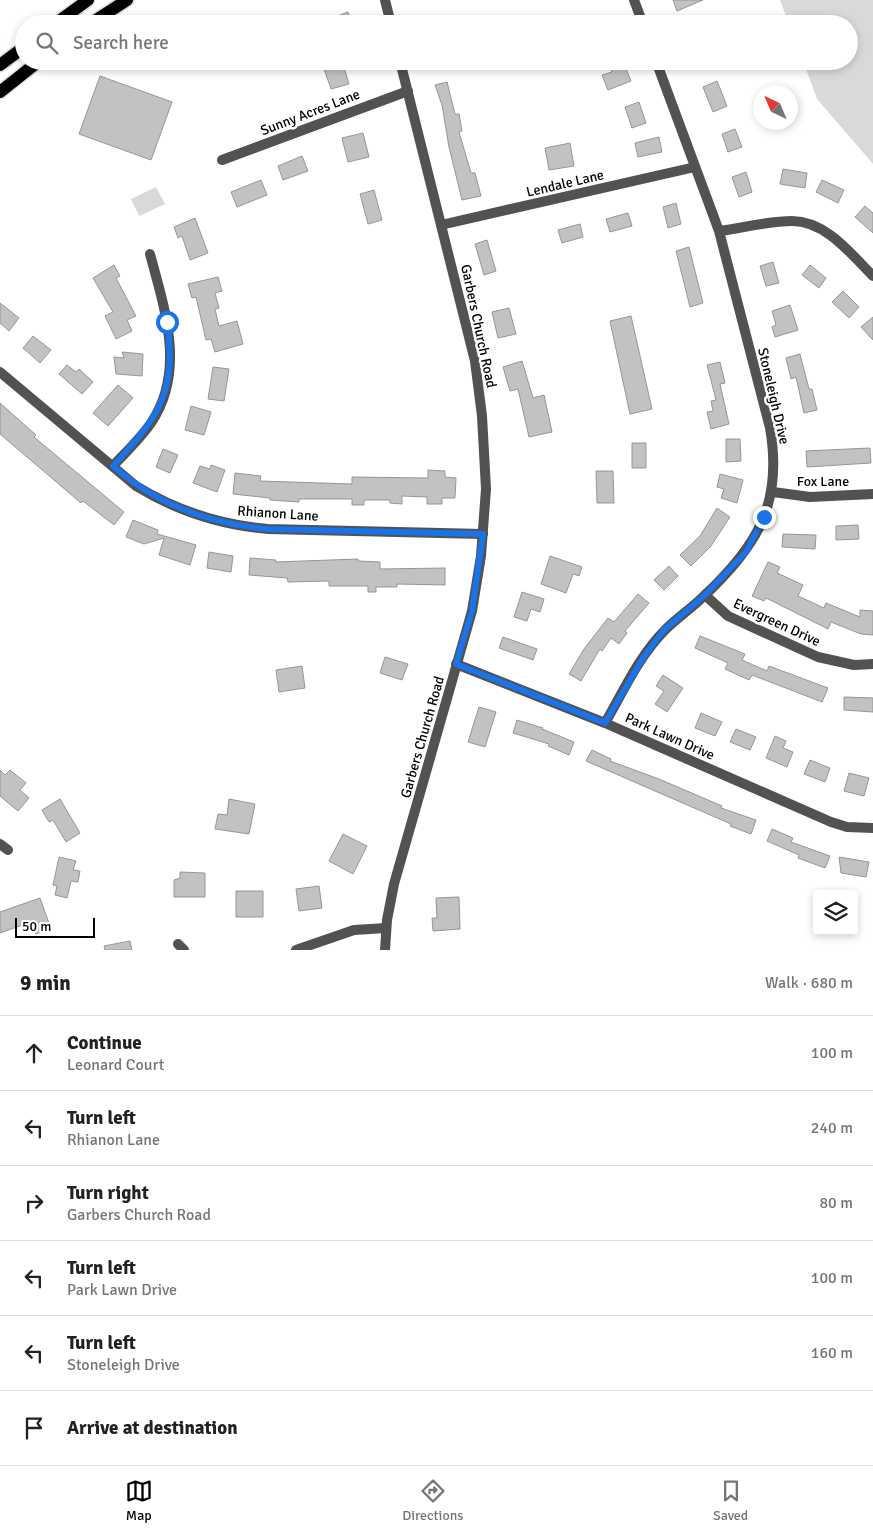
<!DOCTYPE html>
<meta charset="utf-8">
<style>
:root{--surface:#fff;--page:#f6f6f6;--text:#202124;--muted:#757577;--line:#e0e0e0;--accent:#000}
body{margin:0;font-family:Signika,sans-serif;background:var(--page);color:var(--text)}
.controls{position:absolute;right:15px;bottom:15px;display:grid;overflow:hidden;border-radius:5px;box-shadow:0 2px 8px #0003}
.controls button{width:45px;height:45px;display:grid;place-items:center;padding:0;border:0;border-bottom:1px solid var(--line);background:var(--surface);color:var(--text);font:25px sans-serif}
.compass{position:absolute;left:753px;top:85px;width:45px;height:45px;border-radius:50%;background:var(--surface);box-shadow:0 2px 8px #0003;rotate:316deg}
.scale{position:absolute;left:15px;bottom:12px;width:80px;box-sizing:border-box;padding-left:5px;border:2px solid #000;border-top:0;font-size:14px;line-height:18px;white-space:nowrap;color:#000;-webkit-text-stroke:4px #fff;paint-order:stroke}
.stop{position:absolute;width:15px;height:15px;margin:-11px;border:4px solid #1a73e8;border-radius:50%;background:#fff}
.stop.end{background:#1a73e8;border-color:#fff;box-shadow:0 1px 5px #0008}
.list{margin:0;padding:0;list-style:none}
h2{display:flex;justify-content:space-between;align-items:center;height:65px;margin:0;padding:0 20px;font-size:21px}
h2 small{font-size:16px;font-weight:400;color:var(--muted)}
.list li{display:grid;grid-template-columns:32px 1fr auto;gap:15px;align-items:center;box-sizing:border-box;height:75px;padding:0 20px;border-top:1px solid var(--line)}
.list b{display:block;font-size:19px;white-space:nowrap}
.list p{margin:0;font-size:16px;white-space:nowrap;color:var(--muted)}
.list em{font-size:16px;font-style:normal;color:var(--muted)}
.icon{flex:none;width:28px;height:28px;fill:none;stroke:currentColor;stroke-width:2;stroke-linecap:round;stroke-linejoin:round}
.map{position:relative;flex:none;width:873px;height:950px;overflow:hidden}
.search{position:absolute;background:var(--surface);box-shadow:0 2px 8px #0003;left:15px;right:15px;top:15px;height:55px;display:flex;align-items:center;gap:12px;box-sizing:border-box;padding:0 18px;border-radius:28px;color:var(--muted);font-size:19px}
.sheet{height:515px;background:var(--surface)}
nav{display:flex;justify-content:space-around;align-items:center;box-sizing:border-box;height:70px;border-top:1px solid var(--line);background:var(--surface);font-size:14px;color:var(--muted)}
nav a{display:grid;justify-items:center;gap:2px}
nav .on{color:var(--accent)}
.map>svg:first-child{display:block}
.green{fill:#d9d9d9}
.building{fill:#c2c2c2;stroke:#969696}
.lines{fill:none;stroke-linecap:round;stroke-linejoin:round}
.primary-casing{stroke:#dbdbdb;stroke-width:15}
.minor{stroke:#525252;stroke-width:10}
.tertiary{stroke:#525252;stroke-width:10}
.primary{stroke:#000;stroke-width:12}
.route{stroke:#1a73e8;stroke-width:6}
.labels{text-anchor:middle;stroke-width:5;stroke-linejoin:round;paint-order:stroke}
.street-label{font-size:14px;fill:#000;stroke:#fff}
</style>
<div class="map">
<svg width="873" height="950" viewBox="0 0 873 950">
<rect width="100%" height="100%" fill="#fff"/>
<path class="green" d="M780,0H873V164L817,99L803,61H849V24H789Z
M156,187L165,204L139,216L131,199Z"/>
<path class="building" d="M673,0H703L677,11Z
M348,12L352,24H337L335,17Z
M608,61H623L631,81L608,90L602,75L612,72Z
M343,64L349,84L331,89L324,69Z
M100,76L172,102L151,160L79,134Z
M717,81L727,106L713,112L703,87Z
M447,82L455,114H459L462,131L459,132L471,173H475L481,196L462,200L449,147L442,105L435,85Z
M639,102L646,123L632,128L625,107Z
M735,129L742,147L728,152L722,134Z
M363,133L369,157L348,162L342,138Z
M659,137L662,152L638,157L635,143Z
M570,143L574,166L549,170L545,148Z
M302,156L308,171L283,180L278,166Z
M783,169L807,173L805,188L780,184Z
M746,172L752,192L739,197L732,177Z
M261,180L267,195L237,207L231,192Z
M822,180L844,190L838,203L816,192Z
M374,190L382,220L368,224L360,194Z
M676,203L681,224L668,228L663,207Z
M865,206L873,213V233L855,217Z
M628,213L632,226L610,232L606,219Z
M195,218L208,253L190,260L182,236L178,238L174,227Z
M580,224L583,237L562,243L558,230Z
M487,240L496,271L484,275L475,244Z
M689,247L703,303L690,307L676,251Z
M773,262L779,283L766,286L760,266Z
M114,265L120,276L116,278L136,316L127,320L132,331L116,339L105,316L113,312L93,278Z
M810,265L826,278L819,288L802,275Z
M218,277L222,291L215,293L219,308L215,309L219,326L237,321L243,344L215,352L211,339L206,340L196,297L192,298L188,284Z
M843,291L859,307L849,318L832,302Z
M0,303L19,318L9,331L0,323Z
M790,305L798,330L775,337L772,327L776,325L772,311Z
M509,308L516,334L498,338L492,312Z
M631,316L652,409L630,414L610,321Z
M873,317V340L861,327Z
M33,336L51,350L40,363L23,348Z
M122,352L143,354L142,376L116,374L114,357L124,358Z
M800,354L809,389H812L817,410L804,413L796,377L791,379L786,358Z
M522,361L533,398L544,395L552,432L529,437L518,389L510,391L503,367Z
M720,362L725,383L720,384L729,424L711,429L707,412L713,411L711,401L716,400L707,365Z
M67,365L76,372L79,369L93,382L82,394L59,374Z
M213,367L229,369L224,401L208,399Z
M118,385L133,398L108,426L93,413Z
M0,403L36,435L34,437L124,512L114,525L83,501L81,503L0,434Z
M191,406L211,412L204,435L185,430Z
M726,439H740L741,461L726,462Z
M632,443H646V468H632Z
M870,448L871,463L807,467L806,451Z
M163,449L178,455L170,473L156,467Z
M211,465L225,470L217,492L193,483L200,466L210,469Z
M428,470L445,471V477L456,478L455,498H442V504H427V497L402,496V504L390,503V500H364V505H352V499H299V502L270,500V498L233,494L235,473L261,476L260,481L352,484V477L428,478Z
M596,471H613L614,503H597Z
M720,474L743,480L737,503L721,498L724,489L717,487Z
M717,508L730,517L711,546L691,566L680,555L700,536Z
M133,520L158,530L157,534L196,545L190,565L159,555L164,538L144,544L126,537Z
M858,525L859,539L836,540V526Z
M783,534L816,535L815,549L782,547Z
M209,552L233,556L231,572L207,568Z
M550,556L582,567L579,576L573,574L566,593L541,584Z
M250,558L276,560L275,562L358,559V561L380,562V569L445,568V585L397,584V587H376V592H368V586H329V581L288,582L287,578L249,575Z
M768,562L780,567L777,573L803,585L798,596L824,608L826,603L860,617V610L873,611V635L861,634L831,622L828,629L766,598L764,601L752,596Z
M669,566L678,576L664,590L654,580Z
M522,592L544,599L540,612L531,609L527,621L514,617Z
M638,594L649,603L625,631L627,633L619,644L611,638L602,651L600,649L581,681L569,674L584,649L608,618L614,622Z
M700,636L745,654L742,660L767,671L769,666L828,688L822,702L752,675L749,680L725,669L728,663L695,648Z
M503,637L537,649L533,660L499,648Z
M385,657L408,664L402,680L380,673Z
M302,666L305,688L279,692L276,670Z
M663,675L683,688L667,712L655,704L664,691L656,686Z
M844,697L873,698V712L844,710Z
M479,707L496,712L485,747L468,742Z
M701,713L722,722L715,736L695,728Z
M517,720L543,728L542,729L574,742L569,755L548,746L549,744L513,733Z
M736,729L756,737L750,750L730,742Z
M775,736L786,741L783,748L793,752L787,767L766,758Z
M592,750L611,759L610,761L659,779L722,806L721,808L756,820L751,834L730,826L731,824L586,761Z
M810,760L830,768L825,782L804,774Z
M0,770L5,775L10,770L26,783L20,790L29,798L18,811L0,796Z
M849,773L869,778L864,796L844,791Z
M60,799L80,833L66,842L53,820L49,822L42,810Z
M229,799L255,804L249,834L215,829L218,814L227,815Z
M772,829L793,838L791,842L830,856L825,868L798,858L799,855L767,841Z
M343,834L367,846L353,874L329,861Z
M59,857L76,861L73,870L80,871L78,882L71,881L67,898L55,895L57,886L53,885Z
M839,857L869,862L866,877L841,873Z
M180,872L205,873V897H174V880L180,878Z
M319,886L322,908L299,911L296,889Z
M236,891H263V917H236Z
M459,897L460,929L433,931L432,918H437L436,898Z
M40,898L51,929L36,934L28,923L0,933V912Z
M130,941L132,950H105L104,946Z"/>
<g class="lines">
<g class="primary-casing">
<path id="primary" d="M55,24L88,0
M90,24L127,0
M0,65L24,47
M0,92L39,61"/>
</g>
<path class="minor" d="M634,0L643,24
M222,160L408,91
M441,225L695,167
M719,231C743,228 768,221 792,221C826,221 851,254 873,276
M0,372L136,486C177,511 220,525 268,529L483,534
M113,466C125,453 140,439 151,423C186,371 165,310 150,254
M773,492L810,497L873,494
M705,595L728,616L818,657L854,665L873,664
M456,664L605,723L831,822L847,827L873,828
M605,723C623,692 639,656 665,630C677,618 692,608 705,595C758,545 783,503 770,428L719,231L656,61
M0,844L8,850
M178,944L184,950
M296,950L354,930L386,928"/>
<path class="tertiary" d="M385,0L391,24
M385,950L387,920L394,884L472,611L481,556L486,489L482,416L475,361L400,61"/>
<use href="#primary" class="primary"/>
</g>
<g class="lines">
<path class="route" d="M167,322C177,393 159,416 113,466C157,505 210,524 268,529L483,534L472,611L456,664L605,723L643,658L664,630L705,595L746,552L764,517"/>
</g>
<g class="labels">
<g class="street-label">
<text transform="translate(310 112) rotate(-21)" y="5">Sunny Acres Lane</text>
<text transform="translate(565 183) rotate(-13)" y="5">Lendale Lane</text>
<text transform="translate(479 326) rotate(78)" y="5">Garbers Church Road</text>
<text transform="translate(774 396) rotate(77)" y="5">Stoneleigh Drive</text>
<text x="823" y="486">Fox Lane</text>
<text transform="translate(278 513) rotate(4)" y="5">Rhianon Lane</text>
<text transform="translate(777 622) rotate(25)" y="5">Evergreen Drive</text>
<text transform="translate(670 736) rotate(24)" y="5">Park Lawn Drive</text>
<text transform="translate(422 737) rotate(-74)" y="5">Garbers Church Road</text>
</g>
</g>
</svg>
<div class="controls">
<button><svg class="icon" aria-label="layers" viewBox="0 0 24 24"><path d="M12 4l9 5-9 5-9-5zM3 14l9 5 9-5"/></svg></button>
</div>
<svg class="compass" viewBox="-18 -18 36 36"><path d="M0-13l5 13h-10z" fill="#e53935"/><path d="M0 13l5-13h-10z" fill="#757577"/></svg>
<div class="scale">50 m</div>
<div class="stop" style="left:167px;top:322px"></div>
<div class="stop end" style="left:764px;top:517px"></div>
<div class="search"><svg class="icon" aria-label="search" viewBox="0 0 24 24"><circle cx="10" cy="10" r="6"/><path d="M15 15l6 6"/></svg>Search here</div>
</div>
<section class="sheet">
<h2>9 min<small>Walk · 680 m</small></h2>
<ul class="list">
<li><svg class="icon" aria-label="ahead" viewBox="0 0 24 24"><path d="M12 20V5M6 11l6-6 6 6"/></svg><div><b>Continue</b><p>Leonard Court</p></div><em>100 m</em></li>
<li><svg class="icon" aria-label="left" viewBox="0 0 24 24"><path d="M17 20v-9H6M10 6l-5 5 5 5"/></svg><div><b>Turn left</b><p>Rhianon Lane</p></div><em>240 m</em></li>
<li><svg class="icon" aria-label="right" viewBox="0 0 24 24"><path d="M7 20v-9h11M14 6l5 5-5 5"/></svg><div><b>Turn right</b><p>Garbers Church Road</p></div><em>80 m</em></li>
<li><svg class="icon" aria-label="left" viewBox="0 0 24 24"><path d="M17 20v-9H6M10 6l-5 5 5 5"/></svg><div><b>Turn left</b><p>Park Lawn Drive</p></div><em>100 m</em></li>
<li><svg class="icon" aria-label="left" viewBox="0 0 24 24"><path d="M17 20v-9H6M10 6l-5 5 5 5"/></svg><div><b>Turn left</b><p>Stoneleigh Drive</p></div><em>160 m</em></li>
<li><svg class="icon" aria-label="arrive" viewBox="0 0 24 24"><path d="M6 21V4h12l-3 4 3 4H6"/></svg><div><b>Arrive at destination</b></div></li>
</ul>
</section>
<nav>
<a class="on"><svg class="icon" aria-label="map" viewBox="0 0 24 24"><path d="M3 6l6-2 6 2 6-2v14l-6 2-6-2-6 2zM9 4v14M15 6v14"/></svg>Map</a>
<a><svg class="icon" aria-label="directions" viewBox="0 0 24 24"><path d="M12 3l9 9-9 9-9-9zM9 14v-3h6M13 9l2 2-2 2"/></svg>Directions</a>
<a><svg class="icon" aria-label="saved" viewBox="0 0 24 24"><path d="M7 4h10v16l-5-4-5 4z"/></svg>Saved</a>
</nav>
